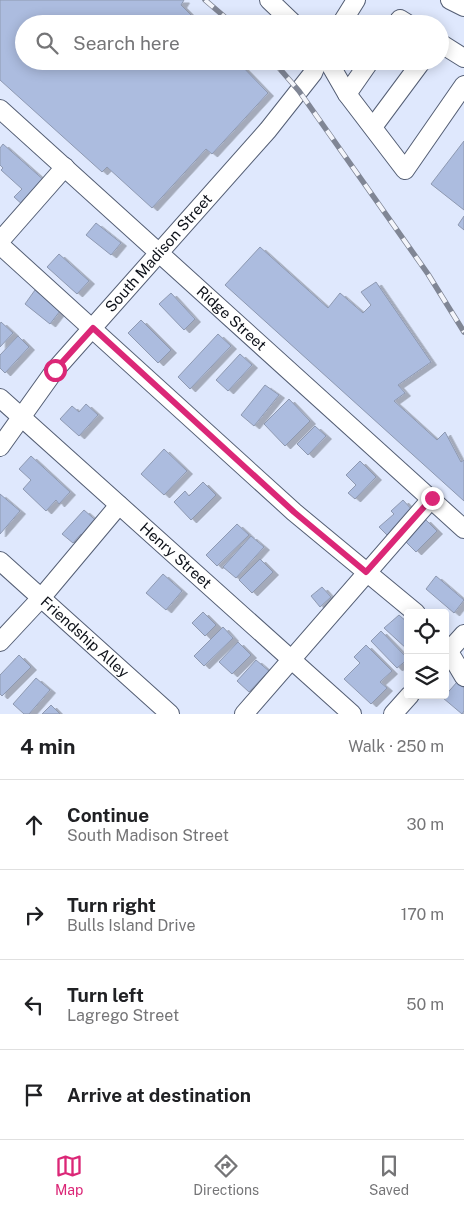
<!DOCTYPE html>
<meta charset="utf-8">
<style>
:root{--surface:#fff;--page:#f2f2f2;--text:#202124;--muted:#757577;--line:#e0e0e0;--accent:#db2777}
body{margin:0;font-family:"Public Sans",sans-serif;background:var(--page);color:var(--text)}
.controls{position:absolute;right:15px;bottom:15px;display:grid;overflow:hidden;border-radius:5px;box-shadow:0 2px 12px #0003}
.controls button{width:45px;height:45px;display:grid;place-items:center;padding:0;border:0;border-bottom:1px solid var(--line);background:var(--surface);color:var(--text);font:25px sans-serif}
.stop{position:absolute;width:15px;height:15px;margin:-11px;border:4px solid #db2777;border-radius:50%;background:#fff}
.stop.end{background:#db2777;border-color:#fff;box-shadow:0 1px 5px #0008}
.list{margin:0;padding:0;list-style:none}
h2{display:flex;justify-content:space-between;align-items:center;height:65px;margin:0;padding:0 20px;font-size:21px}
h2 small{font-size:16px;font-weight:400;color:var(--muted)}
.list li{display:grid;grid-template-columns:32px 1fr auto;gap:15px;align-items:center;box-sizing:border-box;height:90px;padding:0 20px;border-top:1px solid var(--line)}
.list b{display:block;font-size:19px;white-space:nowrap}
.list p{margin:0;font-size:16px;white-space:nowrap;color:var(--muted)}
.list em{font-size:16px;font-style:normal;color:var(--muted)}
.icon{flex:none;width:28px;height:28px;fill:none;stroke:currentColor;stroke-width:2;stroke-linecap:round;stroke-linejoin:round}
.map{position:relative;flex:none;width:464px;height:714px;overflow:hidden}
.search{position:absolute;background:var(--surface);box-shadow:0 2px 12px #0003;left:15px;right:15px;top:15px;height:55px;display:flex;align-items:center;gap:12px;box-sizing:border-box;padding:0 18px;border-radius:28px;color:var(--muted);font-size:19px}
.sheet{height:425px;background:var(--surface)}
nav{display:flex;justify-content:space-around;align-items:center;box-sizing:border-box;height:70px;border-top:1px solid var(--line);background:var(--surface);font-size:14px;color:var(--muted)}
nav a{display:grid;justify-items:center;gap:2px}
nav .on{color:var(--accent)}
.map>svg:first-child{display:block}
.building{fill:#acbcdf;stroke:#8e99b1;filter:url(#shadow)}
.lines{fill:none;stroke-linecap:round;stroke-linejoin:round}
.minor-casing{stroke:#545e74;stroke-width:20}
.minor{stroke:#fff;stroke-width:18}
.rail-casing{stroke:#808695;stroke-width:5.5}
.rail{stroke:#f3f5fb;stroke-width:4;stroke-dasharray:11;stroke-linecap:butt}
.route{stroke:#db2777;stroke-width:6}
.labels{text-anchor:middle;stroke-width:5;stroke-linejoin:round;paint-order:stroke}
.street-label{font-size:15px;fill:#0d1119;stroke:#f3f5fb}
</style>
<div class="map">
<svg width="464" height="714" viewBox="0 0 464 714">
<defs>
<filter id="shadow"><feDropShadow dx="5.5" dy="3" stdDeviation="0" flood-color="#0004"/></filter>
</defs>
<rect width="100%" height="100%" fill="#dfe8fd"/>
<path class="building" d="M0,0H184L181,5L200,24H24V61H237L268,93L212,154L206,149L152,208L107,167L102,172L0,80Z
M464,141V210L431,184Z
M3,144L46,182L24,206L14,197L22,189L1,170L3,168L0,165V148Z
M464,216V230L458,225Z
M96,223L121,243L111,255L86,235Z
M260,247L328,308L340,293L363,313L371,305L361,292L376,282L431,362L398,385L405,393L394,401L437,440L445,432L461,462L464,460V501L225,285Z
M59,254L89,281L77,294L47,267Z
M35,290L60,311L50,324L25,304Z
M171,293L195,319L184,330L159,304Z
M141,320L171,350L158,363L128,333Z
M1,322L13,333L0,347V324Z
M218,334L231,346L190,389L178,377Z
M18,336L29,347L5,373L0,368V355Z
M240,354L252,365L228,391L216,380Z
M265,385L279,395L254,426L241,415Z
M289,399L310,421L285,446L264,424Z
M86,404L98,415L79,436L60,419L72,406L79,412Z
M315,426L326,436L308,455L297,444Z
M164,449L187,471L164,495L141,474Z
M31,456L70,492L59,504L56,500L46,511L23,489L31,480L19,469Z
M360,461L376,477L355,499L348,493L356,485L346,475Z
M203,482L216,495L191,520L174,502L185,491L189,496Z
M0,494L20,511L0,534Z
M403,500L413,511L387,535L379,527L394,514L391,511Z
M84,510L100,524L86,538L81,534L73,543L62,534Z
M425,519L437,531L416,552L404,540Z
M237,524L249,535L217,566L206,555Z
M251,536L264,547L236,578L223,567Z
M260,559L273,572L252,593L239,580Z
M163,574L182,591L166,610L146,593Z
M436,576L464,600L454,613L426,589Z
M322,587L331,597L320,607L311,596Z
M203,612L216,625L205,636L192,623Z
M399,615L408,623V650L384,628Z
M223,627L233,638L204,666L194,656Z
M381,631L408,659L397,668L371,641Z
M238,642L251,655L232,674L219,662Z
M366,645L392,671L380,682L387,688L371,704L344,679L360,663L354,657Z
M19,655L31,667L2,696L0,694V675Z
M256,660L269,671L249,692L237,681Z
M36,678L50,690L29,714H24L13,704Z
M457,682L464,688V711L462,714L443,698Z
M51,705L60,714H42Z"/>
<g class="lines">
<g class="minor-casing">
<g id="minor">
<path d="M269,0L294,24"/>
<path d="M450,0L464,7"/>
<path d="M341,24L356,0"/>
<path d="M397,24L400,19L408,24"/>
<path d="M440,43L464,58"/>
<path d="M328,61L347,94L405,170L464,85"/>
<path d="M347,94L370,61"/>
<path id="s1" d="M0,109L464,529"/>
<path d="M373,127L422,61"/>
<path d="M0,241L65,167"/>
<path d="M0,245L294,512L416,613"/>
<path id="s2" d="M0,398L352,714"/>
<path id="s3" d="M0,447L55,370L268,130L313,73L318,61"/>
<path id="s4" d="M0,561L170,714"/>
<path d="M0,642L41,598L119,505"/>
<path d="M445,645L464,677"/>
<path d="M445,655L464,634"/>
<path d="M244,714L432,498"/>
<path d="M393,714L410,695"/>
</g>
</g>
<use href="#minor" class="minor"/>
<g class="rail-casing">
<path id="rail" d="M205,0L233,24
M273,61L299,91L428,274L464,332"/>
</g>
<use href="#rail" class="rail"/>
</g>
<g class="lines">
<path class="route" d="M55,370L93,328L294,512L366,572L432,498"/>
</g>
<g class="labels">
<g class="street-label">
<text dy="5" stroke="none"><textPath href="#s3" startOffset="251">South Madison Street</textPath></text>
<text dy="5" stroke="none"><textPath href="#s1" startOffset="312">Ridge Street</textPath></text>
<text dy="5" stroke="none"><textPath href="#s2" startOffset="236">Henry Street</textPath></text>
<text dy="5" stroke="none"><textPath href="#s4" startOffset="114">Friendship Alley</textPath></text>
</g>
</g>
</svg>
<div class="controls">
<button><svg class="icon" aria-label="locate" viewBox="0 0 24 24"><circle cx="12" cy="12" r="6"/><path d="M12 2v4M12 18v4M2 12h4M18 12h4"/></svg></button>
<button><svg class="icon" aria-label="layers" viewBox="0 0 24 24"><path d="M12 4l9 5-9 5-9-5zM3 14l9 5 9-5"/></svg></button>
</div>
<div class="stop" style="left:55px;top:370px"></div>
<div class="stop end" style="left:432px;top:498px"></div>
<div class="search"><svg class="icon" aria-label="search" viewBox="0 0 24 24"><circle cx="10" cy="10" r="6"/><path d="M15 15l6 6"/></svg>Search here</div>
</div>
<section class="sheet">
<h2>4 min<small>Walk · 250 m</small></h2>
<ul class="list">
<li><svg class="icon" aria-label="ahead" viewBox="0 0 24 24"><path d="M12 20V5M6 11l6-6 6 6"/></svg><div><b>Continue</b><p>South Madison Street</p></div><em>30 m</em></li>
<li><svg class="icon" aria-label="right" viewBox="0 0 24 24"><path d="M7 20v-9h11M14 6l5 5-5 5"/></svg><div><b>Turn right</b><p>Bulls Island Drive</p></div><em>170 m</em></li>
<li><svg class="icon" aria-label="left" viewBox="0 0 24 24"><path d="M17 20v-9H6M10 6l-5 5 5 5"/></svg><div><b>Turn left</b><p>Lagrego Street</p></div><em>50 m</em></li>
<li><svg class="icon" aria-label="arrive" viewBox="0 0 24 24"><path d="M6 21V4h12l-3 4 3 4H6"/></svg><div><b>Arrive at destination</b></div></li>
</ul>
</section>
<nav>
<a class="on"><svg class="icon" aria-label="map" viewBox="0 0 24 24"><path d="M3 6l6-2 6 2 6-2v14l-6 2-6-2-6 2zM9 4v14M15 6v14"/></svg>Map</a>
<a><svg class="icon" aria-label="directions" viewBox="0 0 24 24"><path d="M12 3l9 9-9 9-9-9zM9 14v-3h6M13 9l2 2-2 2"/></svg>Directions</a>
<a><svg class="icon" aria-label="saved" viewBox="0 0 24 24"><path d="M7 4h10v16l-5-4-5 4z"/></svg>Saved</a>
</nav>
